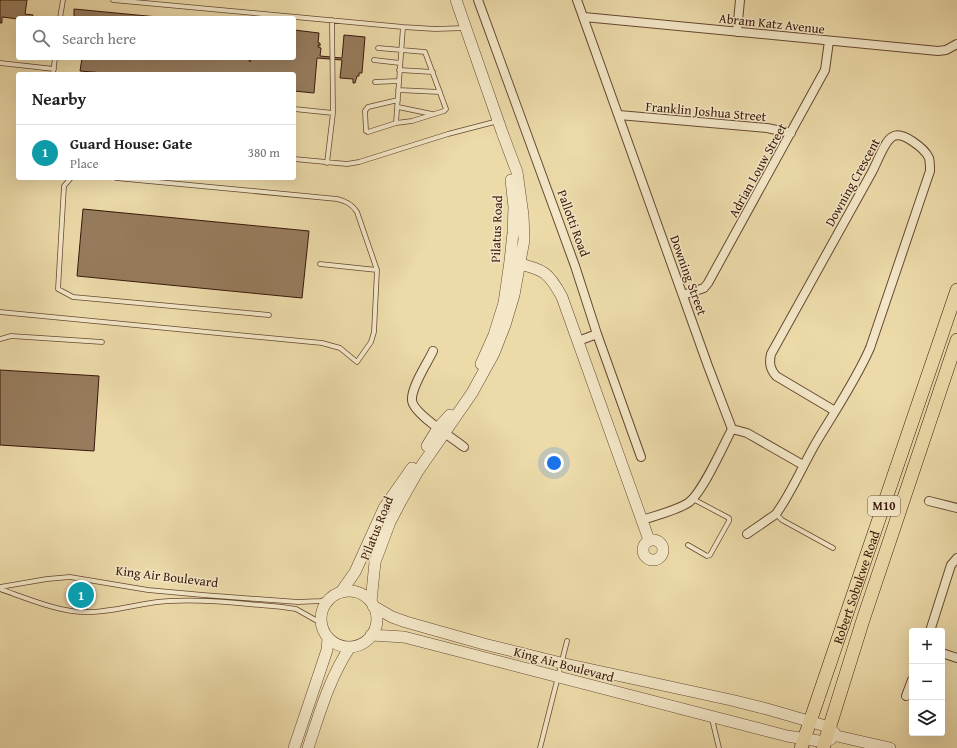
<!DOCTYPE html>
<meta charset="utf-8">
<style>
:root{--surface:#fff;--page:#f2f2f2;--text:#222;--muted:#767676;--line:#e0e0e0;--accent:#8f2418}
body{margin:0;font-family:"Gentium Book Plus",serif;background:var(--page);color:var(--text)}
.controls{position:absolute;right:12px;bottom:12px;display:grid;overflow:hidden;border-radius:4px;box-shadow:0 4px 16px #0002}
.controls button{width:36px;height:36px;display:grid;place-items:center;padding:0;border:0;border-bottom:1px solid var(--line);background:var(--surface);color:var(--text);font:20px sans-serif}
.you{position:absolute;left:554px;top:463px;width:14px;height:14px;margin:-10px;border:3px solid #fff;border-radius:50%;background:#1a73e8;box-shadow:0 0 0 6px #1a73e833}
.badge{display:grid;place-items:center;width:26px;height:26px;border-radius:50%;background:var(--accent);color:#fff;font-size:13px;font-weight:700}
.pin{position:absolute;translate:-50% -50%;border:2px solid #fff;box-shadow:0 1px 4px #0006}
.list{margin:0;padding:0;list-style:none}
h2{display:flex;justify-content:space-between;align-items:center;height:52px;margin:0;padding:0 16px;font-size:17px}
h2 small{font-size:13px;font-weight:400;color:var(--muted)}
.list li{display:grid;grid-template-columns:26px 1fr auto;gap:12px;align-items:center;box-sizing:border-box;height:56px;padding:0 16px;border-top:1px solid var(--line)}
.list b{display:block;font-size:15px;white-space:nowrap}
.list p{margin:0;font-size:13px;white-space:nowrap;color:var(--muted)}
.list em{font-size:13px;font-style:normal;color:var(--muted)}
.icon{flex:none;width:22px;height:22px;fill:none;stroke:currentColor;stroke-width:2;stroke-linecap:round;stroke-linejoin:round}
.map{position:relative;flex:none;width:957px;height:748px;overflow:hidden}
.search{position:absolute;background:var(--surface);box-shadow:0 4px 16px #0002;left:16px;top:16px;width:280px;height:44px;display:flex;align-items:center;gap:10px;box-sizing:border-box;padding:0 14px;border-radius:4px;color:var(--muted);font-size:15px}
.panel{position:absolute;background:var(--surface);box-shadow:0 4px 16px #0002;left:16px;top:72px;width:280px;height:108px;border-radius:4px}
.map>svg:first-child{display:block}
.building{fill:#967c5d;stroke:#39170b}
.lines{fill:none;stroke-linecap:round;stroke-linejoin:round}
.service-casing{stroke:#664832;stroke-width:5.5}
.minor-casing{stroke:#664832;stroke-width:10}
.tertiary-casing{stroke:#664832;stroke-width:12}
.primary-casing{stroke:#39170b;stroke-width:14}
.service{stroke:#f3e7c7;stroke-width:4}
.minor{stroke:#f3e7c7;stroke-width:8}
.tertiary{stroke:#f3e7c7;stroke-width:11}
.primary{stroke:#ecdaa9;stroke-width:13}
.labels{text-anchor:middle;stroke-width:3;stroke-linejoin:round;paint-order:stroke}
.shield{fill:#f3e7c7;stroke:#715543;stroke-width:1}
.shield-label{font-size:12px;font-weight:bold;fill:#39170b}
.street-label{font-size:13px;fill:#39170b;stroke:#f3e7c7}
</style>
<div class="map">
<svg width="957" height="748" viewBox="0 0 957 748">
<rect width="100%" height="100%" fill="#ecdaa9"/>
<filter id="stains"><feTurbulence type="fractalNoise" baseFrequency=".005" numOctaves="4"/><feColorMatrix values="0 0 0 0 .2 0 0 0 0 .09 0 0 0 0 .02 0 0 0 .5 -.17"/></filter>
<radialGradient id="worn" r=".72"><stop offset=".6" stop-color="#630" stop-opacity="0"/><stop offset="1" stop-color="#630" stop-opacity=".3"/></radialGradient>
<path class="building" d="M0,0H27L25,14L33,15L32,18L25,17L18,19L2,17V23H0Z
M74,9L168,18H74Z
M294,30L319,33L318,43H320V46L318,45V47L321,48L320,56L342,58L344,35L365,37L362,73H359V76H357L355,83H353V79L340,78L342,60L317,58L314,93L294,91V74H116L80,71L82,58H224L226,59L227,58H249V61L250,62L251,58H294Z
M83,209L309,231L302,298L77,276Z
M0,370L99,376L94,451L0,445Z
M73,583L90,584L88,608L72,607Z"/>
<g class="lines">
<g class="service-casing">
<path id="service" d="M113,0L403,27L435,29L465,28
M60,18L63,0
M378,48L425,52L446,109L444,111L412,121L396,123L368,132L366,131L365,111L368,107L398,100
M374,60L400,63
M0,63L54,69
M399,70L433,72
M53,74L55,58
M375,82L399,81
M398,90L440,92
M398,107L432,114
M294,109L333,113
M396,123L403,27
M294,159L347,164L359,162L448,134L498,121
M327,163L333,113L332,20
M71,178L64,186L58,289L73,297L269,315
M320,264L377,270
M0,312L322,343L340,348L357,362L371,342L374,332L377,270L357,212C352,204 346,201 337,199L116,178
M0,339L11,336L102,342
M776,514L782,520L833,548
M688,545L707,556L710,555L729,521V518L727,517L693,499
M0,587L47,579L70,577L148,590L203,595L298,602L321,601L331,597
M0,589C26,598 61,613 88,612C116,612 142,602 170,601C207,599 245,604 282,607L296,609L321,623
M712,719L719,748
M540,748L567,641"/>
</g>
<g class="minor-casing">
<path id="minor" d="M478,0L575,266L597,334L641,457
M577,0L708,366L732,429C723,446 702,494 688,503C677,510 655,516 642,520
M584,17L938,51L946,50L957,44
M737,32L740,0
M619,115L767,128L791,133
M683,295L704,288L708,283L825,70L829,41
M578,341L597,334
M433,351C427,364 411,387 412,400C412,413 453,438 464,447
M732,429L747,433L803,465
M929,501L957,508
M747,534L776,514L780,508C794,487 804,463 817,441C835,411 856,380 870,348L930,171C930,166 930,162 929,158C925,149 902,130 892,137C884,142 877,163 872,172L771,354C769,363 770,369 776,376L835,411
M930,631L951,565L957,558
M942,653L957,658
M906,696L912,680"/>
</g>
<g class="tertiary-casing">
<path id="tertiary" d="M513,262C542,270 547,269 562,297L649,540
M481,364L494,335L504,303L510,261L513,233L514,207L511,180
M427,446L438,428L450,415
M643 550a10 10 0 1 1 20 0a10 10 0 1 1-20 0Z
M321 619a28 28 0 1 1 56 0a28 28 0 1 1-56 0Z
M341,592L355,572L384,508L412,468
M371,602L375,562L390,522L401,501L418,471L472,393L494,353L505,325L514,295L524,240L523,215L517,172L502,132L456,0
M373,606L392,617L406,622L484,644L561,663L731,700L767,709L829,727L837,736L890,748
M371,635L404,637L787,736L825,742L831,739
M294,748L320,671L327,650L328,638
M308,748C320,712 329,679 350,647"/>
</g>
<g class="primary-casing">
<g id="primary">
<path id="s1" d="M801,748L957,290"/>
<path d="M823,748L863,620L957,340"/>
</g>
</g>
<use href="#service" class="service"/>
<use href="#minor" class="minor"/>
<use href="#tertiary" class="tertiary"/>
<use href="#primary" class="primary"/>
</g>
<g class="labels">
<rect class="shield" x="868" y="496" width="32" height="20" rx="3"/>
<g class="shield-label">
<text x="884" y="510">M10</text>
</g>
<g class="street-label">
<text transform="translate(772 23) rotate(6)" y="5">Abram Katz Avenue</text>
<text transform="translate(706 111) rotate(5)" y="5">Franklin Joshua Street</text>
<text transform="translate(757 170) rotate(-61)" y="5">Adrian Louw Street</text>
<text transform="translate(852 182) rotate(-61)" y="5">Downing Crescent</text>
<text transform="translate(574 223) rotate(70)" y="5">Pallotti Road</text>
<text transform="translate(496 229) rotate(-88)" y="5">Pilatus Road</text>
<text transform="translate(689 275) rotate(70)" y="5">Downing Street</text>
<text transform="translate(376 528) rotate(-68)" y="5">Pilatus Road</text>
<text transform="translate(167 576) rotate(7)" y="5">King Air Boulevard</text>
<text dy="5" stroke="none"><textPath href="#s1" startOffset="170">Robert Sobukwe Road</textPath></text>
<text transform="translate(564 664) rotate(15)" y="5">King Air Boulevard</text>
</g>
</g>
<rect width="100%" height="100%" filter="url(#stains)"/>
<rect width="100%" height="100%" fill="url(#worn)"/>
</svg>
<div class="controls">
<button>+</button>
<button>−</button>
<button><svg class="icon" aria-label="layers" viewBox="0 0 24 24"><path d="M12 4l9 5-9 5-9-5zM3 14l9 5 9-5"/></svg></button>
</div>
<div class="you"></div>
<div class="pin badge" style="left:81px;top:595px;background:#0f9aa8">1</div>
<div class="search"><svg class="icon" aria-label="search" viewBox="0 0 24 24"><circle cx="10" cy="10" r="6"/><path d="M15 15l6 6"/></svg>Search here</div>
<section class="panel">
<h2>Nearby<small></small></h2>
<ul class="list">
<li><span class="badge" style="background:#0f9aa8">1</span><div><b>Guard House: Gate</b><p>Place</p></div><em>380 m</em></li>
</ul>
</section>
</div>
